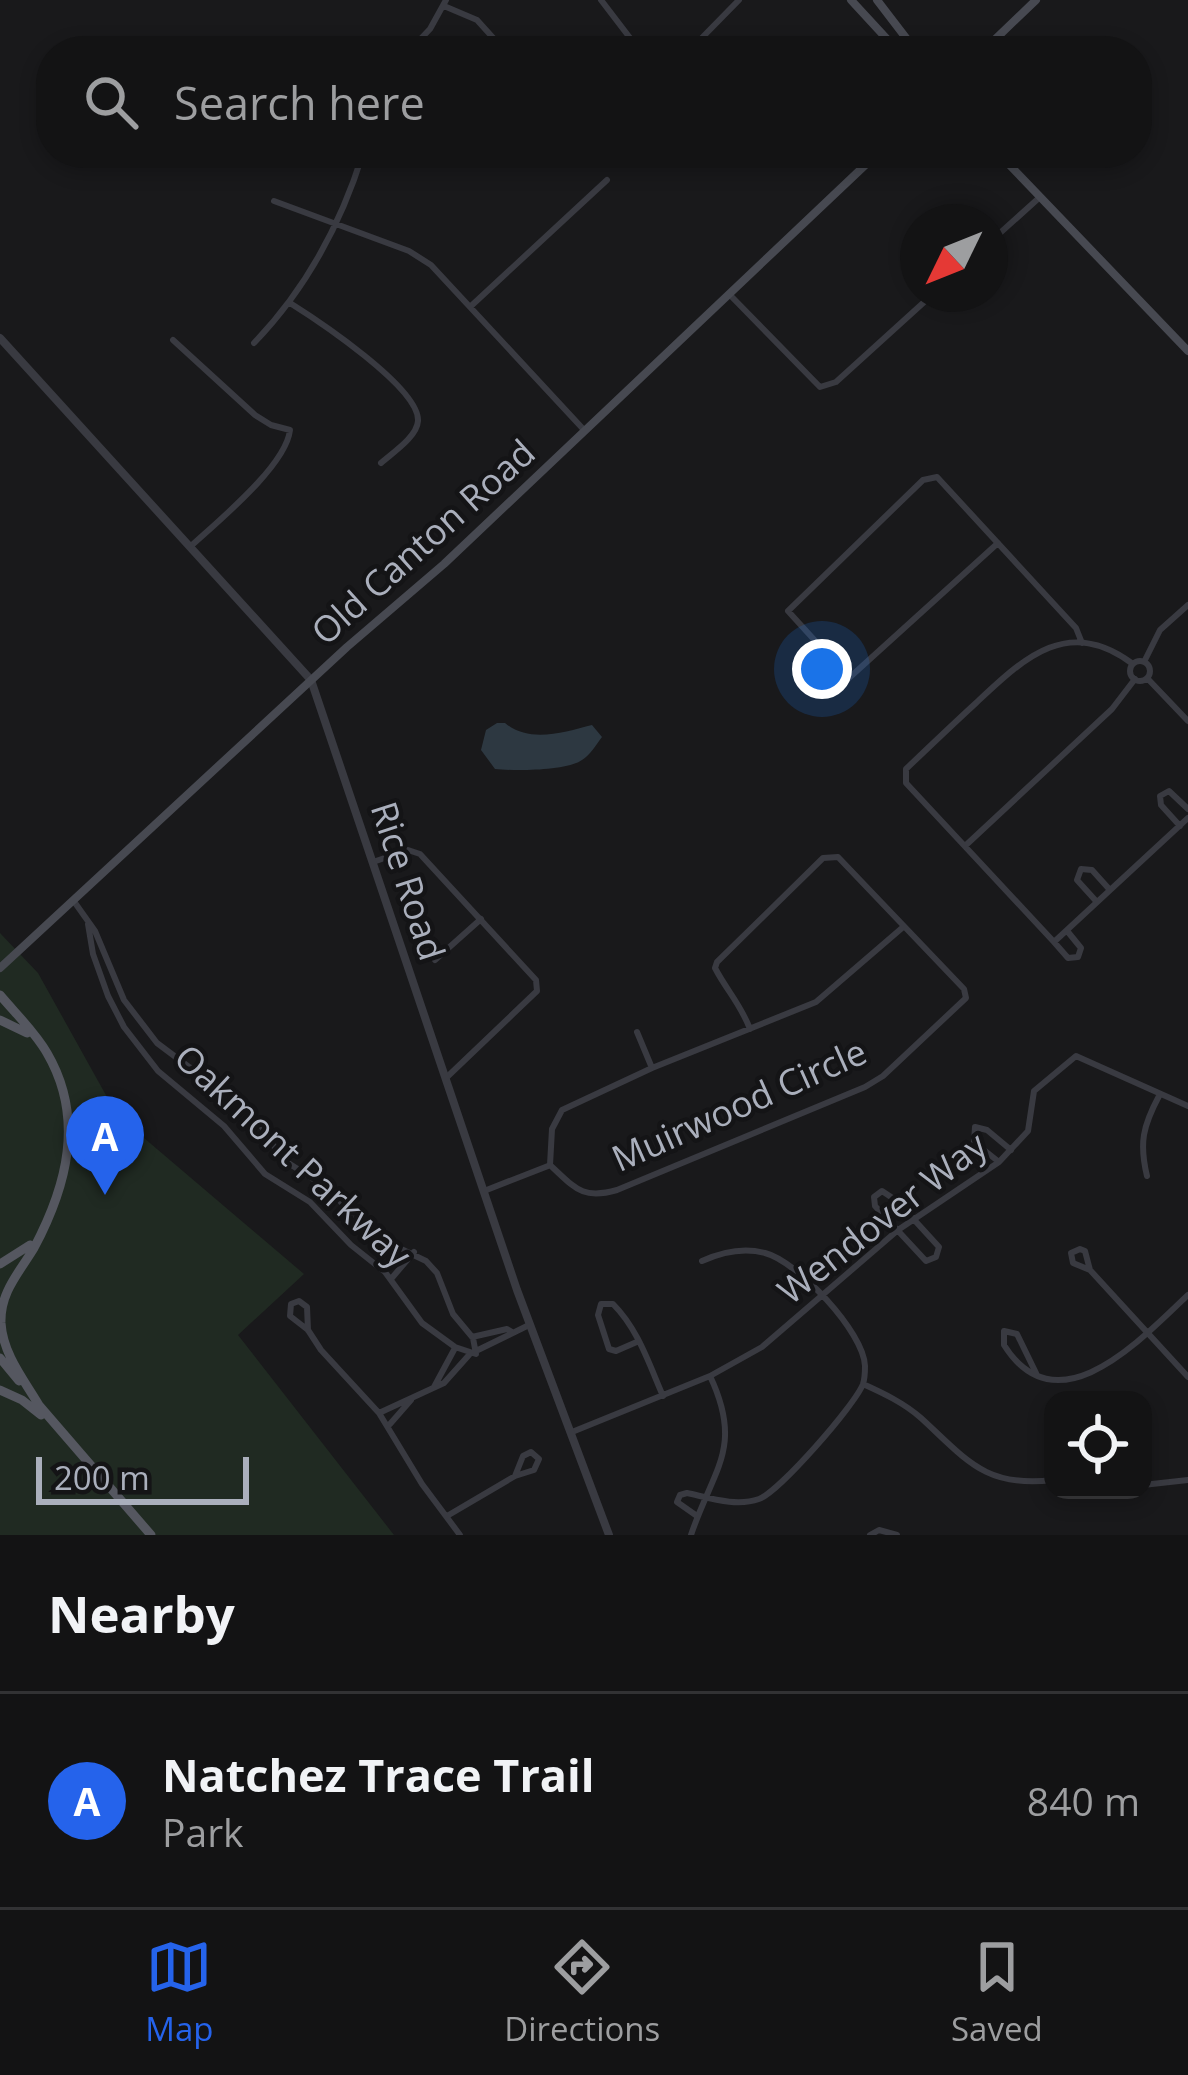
<!DOCTYPE html>
<style>
:root{--surface:#131314;--page:#1c1c1d;--text:#f1f3f6;--muted:#9d9ea0;--line:#323234;--accent:#2563eb}
body{margin:0;font-family:"Open Sans",sans-serif;background:var(--page);color:var(--text)}
.controls{position:absolute;right:36px;bottom:36px;display:grid;overflow:hidden;border-radius:24px;box-shadow:0 6px 18px #0003}
.controls button{width:108px;height:108px;display:grid;place-items:center;padding:0;border:0;border-bottom:3px solid var(--line);background:var(--surface);color:var(--text);font:60px sans-serif}
.compass{position:absolute;left:900px;top:204px;width:108px;height:108px;border-radius:50%;background:var(--surface);box-shadow:0 6px 18px #0003;rotate:227deg}
.scale{position:absolute;left:36px;bottom:30px;width:213px;box-sizing:border-box;padding-left:12px;border:6px solid #aaafbc;border-top:0;font-size:33px;line-height:42px;white-space:nowrap;color:#aaafbc;-webkit-text-stroke:9px #141416;paint-order:stroke}
.you{position:absolute;left:822px;top:669px;width:42px;height:42px;margin:-30px;border:9px solid #fff;border-radius:50%;background:#1a73e8;box-shadow:0 0 0 18px #1a73e833}
.badge{display:grid;place-items:center;width:78px;height:78px;border-radius:50%;background:var(--accent);color:#fff;font-size:39px;font-weight:700}
.pin{position:absolute;translate:-50% -99px;filter:drop-shadow(0 3px 6px #0008)}
.pin::after{content:'';position:absolute;top:63px;width:42px;height:36px;background:inherit;clip-path:polygon(0 0,100% 0,50% 100%)}
.list{margin:0;padding:0;list-style:none}
h2{display:flex;justify-content:space-between;align-items:center;height:156px;margin:0;padding:0 48px;font-size:51px}
h2 small{font-size:39px;font-weight:400;color:var(--muted)}
.list li{display:grid;grid-template-columns:78px 1fr auto;gap:36px;align-items:center;box-sizing:border-box;height:216px;padding:0 48px;border-top:3px solid var(--line)}
.list b{display:block;font-size:45px;white-space:nowrap}
.list p{margin:0;font-size:39px;white-space:nowrap;color:var(--muted)}
.list em{font-size:39px;font-style:normal;color:var(--muted)}
.icon{flex:none;width:66px;height:66px;fill:none;stroke:currentColor;stroke-width:2;stroke-linecap:round;stroke-linejoin:round}
.map{position:relative;flex:none;width:1188px;height:1535px;overflow:hidden}
.search{position:absolute;background:var(--surface);box-shadow:0 6px 18px #0003;left:36px;right:36px;top:36px;height:132px;display:flex;align-items:center;gap:30px;box-sizing:border-box;padding:0 42px;border-radius:48px;color:var(--muted);font-size:45px}
.sheet{height:372px;background:var(--surface)}
nav{display:flex;justify-content:space-around;align-items:center;box-sizing:border-box;height:168px;border-top:3px solid var(--line);background:var(--surface);font-size:33px;color:var(--muted)}
nav a{display:grid;justify-items:center;gap:6px}
nav .on{color:var(--accent)}
.map>svg:first-child{display:block}
.green{fill:#202a22}
.water{fill:#2d3841}
.lines{fill:none;stroke-linecap:round;stroke-linejoin:round}
.minor{stroke:#393a41;stroke-width:6}
.tertiary{stroke:#393a41;stroke-width:8}
.secondary{stroke:#474951;stroke-width:8}
.primary{stroke:#555760;stroke-width:9}
.labels{text-anchor:middle;stroke-width:9;stroke-linejoin:round;paint-order:stroke}
.street-label{font-size:36px;fill:#aaafbc;stroke:#141416}
</style>
<div class="map">
<svg width="1188" height="1535" viewBox="0 0 1188 1535">
<rect width="100%" height="100%" fill="#19191b"/>
<path class="green" d="M0,933L38,973L117,1115L304,1274L238,1335L394,1535H0Z"/>
<path class="water" d="M497,723H505C530,744 564,732 592,725L602,737C596,745 590,755 582,760C567,771 514,771 495,769L481,750L486,730Z"/>
<g class="lines">
<path class="minor" d="M601,0L640,51
M444,6L477,20L505,51
M409,51L430,29L446,0
M689,51L739,0
M467,161L475,153
M274,201L409,251L431,265L585,431
M990,242L1040,197
M729,294L820,387L836,382L933,294
M290,303C317,320 420,388 418,421C417,437 392,453 381,463
M470,307L607,180
M173,340L255,415L271,425L290,430C286,466 217,522 190,547
M254,343C306,289 341,224 363,153
M998,543L849,678L788,611L923,480L937,477L1076,628L1082,643
M1130 671a10 10 0 1 1 20 0a10 10 0 1 1-20 0Z
M1144,662L1160,630L1188,605
M1133,664C1068,615 1024,658 976,703C952,725 929,747 906,769V783L1054,942L1188,818
M1147,678L1188,721
M1180,826L1161,805L1160,796L1169,791L1188,809
M965,846L1112,709L1135,679
M373,862L408,850L420,854L536,980L537,991L446,1078
M73,900L95,931L124,1000L157,1043L189,1067L234,1091L250,1108L282,1159L329,1189L370,1234L426,1261L437,1273L453,1314L473,1338L476,1354L455,1347L422,1323L385,1272L351,1245L310,1202L265,1174L224,1126L158,1071L124,1027L108,996L93,954L88,924
M1096,901L1077,880L1081,869L1092,870L1110,890
M1054,942L1068,958L1078,957L1081,948L1068,932
M435,960L481,919
M750,1029C740,1003 727,991 715,968L717,962L823,858L838,857L964,989L966,998L883,1076L865,1087L617,1190C582,1200 575,1188 550,1165L552,1129L562,1110L652,1068L816,1002L902,928
M637,1032L652,1068
M999,1162L974,1142L975,1127L987,1130L1011,1150
M1147,1176C1139,1143 1143,1126 1159,1096
M484,1191L548,1166
M882,1191L897,1201L939,1247L936,1257L926,1261L875,1206L874,1197Z
M1090,1270L1085,1251L1080,1249L1071,1253L1073,1263L1090,1270L1188,1377
M391,1279L414,1252
M308,1330L307,1307L299,1301L291,1304L290,1316L308,1330L321,1350L379,1413L422,1484L460,1535
M472,1337L507,1329L512,1332
M639,1341L616,1351L609,1349L598,1315L601,1304H613C638,1329 649,1364 663,1396
M478,1350L529,1325
M1036,1373L1017,1334L1004,1331V1345C1058,1431 1143,1337 1188,1295
M863,1384C883,1393 904,1403 921,1418C967,1460 985,1488 1053,1480
M434,1387L455,1348
M379,1413L444,1383L469,1355
M390,1424L411,1400
M572,1432L710,1376L762,1347L898,1230L999,1162L1028,1131L1034,1091L1076,1056L1188,1106
M1143,1485L1188,1480
M447,1516L515,1476L534,1470L539,1459L531,1452L523,1456L515,1476
M697,1516L677,1502L680,1495L687,1493C710,1498 736,1507 759,1499C779,1492 855,1405 863,1384C865,1378 865,1372 865,1366C864,1332 797,1261 765,1253C743,1247 722,1252 702,1261
M691,1535C713,1469 744,1448 710,1376
M870,1535L879,1530L897,1535"/>
<path class="tertiary" d="M0,338L311,680L517,1290L609,1535"/>
<path class="secondary" d="M851,0L898,51
M877,0L916,51
M983,51L1036,0
M998,153L1188,351
M0,968L347,647L444,564L878,153"/>
<path class="primary" d="M0,995C16,1014 35,1032 47,1053C85,1118 67,1186 34,1248C19,1273 0,1292 1,1323C3,1355 25,1381 40,1407
M0,1020L27,1033
M0,1264L30,1245
M0,1358L19,1381
M0,1390L22,1400L41,1415
M37,1403L151,1535"/>
</g>
<g class="labels">
<g class="street-label">
<text transform="translate(423 542) rotate(-42)" y="13">Old Canton Road</text>
<text transform="translate(408 881) rotate(72)" y="13">Rice Road</text>
<text transform="translate(739 1105) rotate(-24)" y="13">Muirwood Circle</text>
<text transform="translate(293 1156) rotate(43)" y="13">Oakmont Parkway</text>
<text transform="translate(882 1218) rotate(-38)" y="13">Wendover Way</text>
</g>
</g>
</svg>
<div class="controls">
<button><svg class="icon" aria-label="locate" viewBox="0 0 24 24"><circle cx="12" cy="12" r="6"/><path d="M12 2v4M12 18v4M2 12h4M18 12h4"/></svg></button>
</div>
<svg class="compass" viewBox="-18 -18 36 36"><path d="M0-13l5 13h-10z" fill="#e53935"/><path d="M0 13l5-13h-10z" fill="#9d9ea0"/></svg>
<div class="scale">200 m</div>
<div class="you"></div>
<div class="pin badge" style="left:105px;top:1195px">A</div>
<div class="search"><svg class="icon" aria-label="search" viewBox="0 0 24 24"><circle cx="10" cy="10" r="6"/><path d="M15 15l6 6"/></svg>Search here</div>
</div>
<section class="sheet">
<h2>Nearby<small></small></h2>
<ul class="list">
<li><span class="badge">A</span><div><b>Natchez Trace Trail</b><p>Park</p></div><em>840 m</em></li>
</ul>
</section>
<nav>
<a class="on"><svg class="icon" aria-label="map" viewBox="0 0 24 24"><path d="M3 6l6-2 6 2 6-2v14l-6 2-6-2-6 2zM9 4v14M15 6v14"/></svg>Map</a>
<a><svg class="icon" aria-label="directions" viewBox="0 0 24 24"><path d="M12 3l9 9-9 9-9-9zM9 14v-3h6M13 9l2 2-2 2"/></svg>Directions</a>
<a><svg class="icon" aria-label="saved" viewBox="0 0 24 24"><path d="M7 4h10v16l-5-4-5 4z"/></svg>Saved</a>
</nav>
